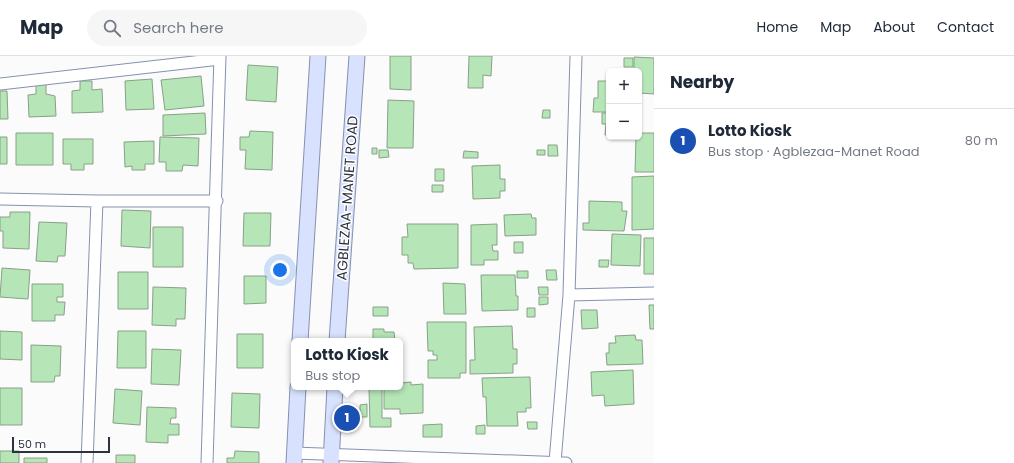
<!DOCTYPE html>
<meta charset="utf-8">
<style>
:root{--surface:#fff;--page:#f6f6f7;--text:#1f2937;--muted:#747a83;--line:#e0e1e3;--accent:#1f7c2c}
body{margin:0;font-family:Poppins,sans-serif;background:var(--page);color:var(--text)}
.controls{position:absolute;right:12px;top:12px;display:grid;overflow:hidden;border-radius:6px;box-shadow:0 1px 3px #0004}
.controls button{width:36px;height:36px;display:grid;place-items:center;padding:0;border:0;border-bottom:1px solid var(--line);background:var(--surface);color:var(--text);font:20px sans-serif}
.scale{position:absolute;left:12px;bottom:10px;width:98px;box-sizing:border-box;padding-left:4px;border:2px solid #2d323f;border-top:0;font-size:11px;line-height:14px;white-space:nowrap;color:#2d323f;-webkit-text-stroke:3px #fff;paint-order:stroke}
.you{position:absolute;left:280px;top:214px;width:14px;height:14px;margin:-10px;border:3px solid #fff;border-radius:50%;background:#1a73e8;box-shadow:0 0 0 6px #1a73e833}
.badge{display:grid;place-items:center;width:26px;height:26px;border-radius:50%;background:var(--accent);color:#fff;font-size:13px;font-weight:700}
.pin{position:absolute;translate:-50% -50%;border:2px solid #fff;box-shadow:0 1px 4px #0006}
.popup{position:absolute;left:291px;top:282px;width:112px;height:52px;box-sizing:border-box;display:grid;place-content:center;border-radius:6px;background:var(--surface);filter:drop-shadow(0 1px 3px #0005);font-size:13px;white-space:nowrap;color:var(--muted)}
.popup b{font-size:15px;color:var(--text)}
.popup::after{content:'';position:absolute;left:50%;top:100%;margin-left:-8px;border:8px solid transparent;border-top-color:var(--surface)}
.list{margin:0;padding:0;list-style:none}
h2{display:flex;justify-content:space-between;align-items:center;height:52px;margin:0;padding:0 16px;font-size:17px}
h2 small{font-size:13px;font-weight:400;color:var(--muted)}
.list li{display:grid;grid-template-columns:26px 1fr auto;gap:12px;align-items:center;box-sizing:border-box;height:64px;padding:0 16px;border-top:1px solid var(--line)}
.list b{display:block;font-size:15px;white-space:nowrap}
.list p{margin:0;font-size:13px;white-space:nowrap;color:var(--muted)}
.list em{font-size:13px;font-style:normal;color:var(--muted)}
.icon{flex:none;width:22px;height:22px;fill:none;stroke:currentColor;stroke-width:2;stroke-linecap:round;stroke-linejoin:round}
.map{position:relative;flex:none;width:654px;height:407px;overflow:hidden}
header{display:flex;align-items:center;gap:24px;box-sizing:border-box;height:56px;padding:0 20px;background:var(--surface);border-bottom:1px solid var(--line)}
header strong{font-size:19px}
nav{display:flex;gap:22px;margin-inline-start:auto;font-size:14px}
.search{width:280px;height:36px;background:var(--page);display:flex;align-items:center;gap:10px;box-sizing:border-box;padding:0 14px;border-radius:22px;color:var(--muted);font-size:15px}
main{display:flex}
aside{flex:1;background:var(--surface)}
.map>svg:first-child{display:block}
.building{fill:#b6e5b7;stroke:#87a187}
.lines{fill:none;stroke-linecap:round;stroke-linejoin:round}
.minor-casing{stroke:#8591af;stroke-width:13}
.secondary-casing{stroke:#8591af;stroke-width:17}
.minor{stroke:#fff;stroke-width:11}
.secondary{stroke:#d8e2fe;stroke-width:15}
.labels{text-anchor:middle;stroke-width:3;stroke-linejoin:round;paint-order:stroke}
.street-label{font-size:14px;fill:#2d323f;stroke:#fff}
</style>
<header>
<strong>Map</strong>
<div class="search"><svg class="icon" aria-label="search" viewBox="0 0 24 24"><circle cx="10" cy="10" r="6"/><path d="M15 15l6 6"/></svg>Search here</div>
<nav><a>Home</a><a>Map</a><a>About</a><a>Contact</a></nav>
</header>
<main>
<div class="map">
<svg width="654" height="407" viewBox="0 0 654 407">
<rect width="100%" height="100%" fill="#fbfbfb"/>
<path class="building" d="M390,0H411V34L390,33Z
M469,0H492L491,20L483,19V32H468Z
M634,1L654,2V38L639,37V15H634Z
M624,2H633V11H624Z
M248,9L278,11L276,46L246,44Z
M201,20L204,50L165,54L161,24Z
M609,22V56H593L594,42H598V25H609Z
M152,23L154,53L126,54L125,25Z
M80,25H92V34L102,33L103,56L72,57V35L80,34Z
M46,28V38L55,40L56,60L29,61L28,39L36,38V29Z
M0,35H7L8,63H0Z
M388,44L414,45L413,92H387Z
M543,54H550V62H542Z
M205,57L206,78L163,80V59Z
M602,57H609V79H605L606,68H602Z
M250,75L273,76L272,114L245,113L246,94H240V81H249Z
M16,77H53V109H16Z
M639,77H654V116H635L636,81H639Z
M0,81H7V108H0Z
M160,81L199,82L198,110L183,109L182,115H166V106H159Z
M63,83H93V108H84V114H71V108H63Z
M154,85V108H145V114H132V110L125,111L124,86Z
M548,89H557L558,100H548Z
M372,92H377V98H372Z
M379,94H388L389,101L379,102Z
M537,94H545V99H537Z
M464,95L478,96V102H463Z
M500,109V123H505V135H500V142L473,143L472,110Z
M435,113H444V125H435Z
M654,120V173L632,174V121Z
M432,129H443V136H432Z
M589,145L622,146V155H627L624,175L583,174V167H589Z
M122,154L151,155L150,192L121,190Z
M10,156H30L29,193L3,192V175H0V161H10Z
M244,157H271L270,190H243Z
M531,158L532,162H536V179L505,180L504,159Z
M39,166L67,167L65,200H58L57,206L36,205Z
M407,168H458V212L414,213L413,207H408V199H402V181H408Z
M497,168V189H492L493,195H498V204H484V209H471V169Z
M153,171H183V211H153Z
M612,178L641,179L640,210L611,209Z
M644,182H654V218H644Z
M514,186H523V197H514Z
M599,204H609L608,211H599Z
M2,212L30,214L28,243L0,241Z
M546,214H556L557,224H547Z
M517,215H528V222H517Z
M118,216H148V253H118Z
M481,219H515L516,240H518V254L482,255Z
M244,220H266V247L244,248Z
M443,227L465,228L466,258H444Z
M32,228H63V241H57V246H65L64,259H55V265H32Z
M153,231L186,232L185,263H176V270L152,269Z
M538,231H548V239H539Z
M539,241H548V248L539,249Z
M649,249H654V273H650Z
M373,251H388V260H373Z
M527,252H535V261H527Z
M581,254H597L598,272L582,273Z
M427,266H466V317H460V322H428V304H437V299H433V295H428Z
M512,270L513,293H517V308H513V317L470,318V304H475L474,271Z
M373,273H384V276H394L395,285H373Z
M0,275L22,276V304L0,303Z
M118,275H146V312H117Z
M237,278H263V312H237Z
M635,279L636,284H642L643,308L607,309L606,297H609V287H616L615,280Z
M31,289L61,290L60,320H55L54,326H31Z
M152,293L181,294L179,329L151,328Z
M633,314L634,348L605,350L604,339L592,340L591,316Z
M530,321L531,352H526V356H517L518,370H487L486,341H483L482,322Z
M411,326V329L423,328V357L400,358V353H384V331H400V327Z
M369,331H382V362H391V371H370Z
M0,332H22V369H0Z
M115,333L142,335L140,369L113,367Z
M232,337L260,338L259,372L231,371Z
M367,348V361H360V349Z
M147,351L176,352V362H171L170,368H179V379H168V387L146,386Z
M527,366H537V373H528Z
M442,368V381H423V369Z
M485,369V378H476V370Z
M0,395H19V407H0Z
M235,395L259,396V407H227V402H234Z
M116,399H135V407H116Z
M24,402H47V407H24Z"/>
<g class="lines">
<g class="minor-casing">
<path id="minor" d="M0,28L220,3
M0,143L97,145H217
M569,239L654,237
M294,397L566,407
M555,406L569,239L576,0
M87,407L97,145
M207,407L220,0"/>
</g>
<g class="secondary-casing">
<path id="secondary" d="M300,285L318,0
M337,285L357,0
M294,407L298,331
M331,407L335,331"/>
</g>
<use href="#minor" class="minor"/>
<use href="#secondary" class="secondary"/>
</g>
<g class="labels">
<g class="street-label">
<text transform="translate(347 142) rotate(-86)" y="5">AGBLEZAA-MANET ROAD</text>
</g>
</g>
</svg>
<div class="controls">
<button>+</button>
<button>−</button>
</div>
<div class="scale">50 m</div>
<div class="you"></div>
<div class="pin badge" style="left:347px;top:362px;background:#1a4fb4">1</div>
<div class="popup"><b>Lotto Kiosk</b>Bus stop</div>
</div>
<aside>
<h2>Nearby<small></small></h2>
<ul class="list">
<li><span class="badge" style="background:#1a4fb4">1</span><div><b>Lotto Kiosk</b><p>Bus stop · Agblezaa-Manet Road</p></div><em>80 m</em></li>
</ul>
</aside>
</main>
